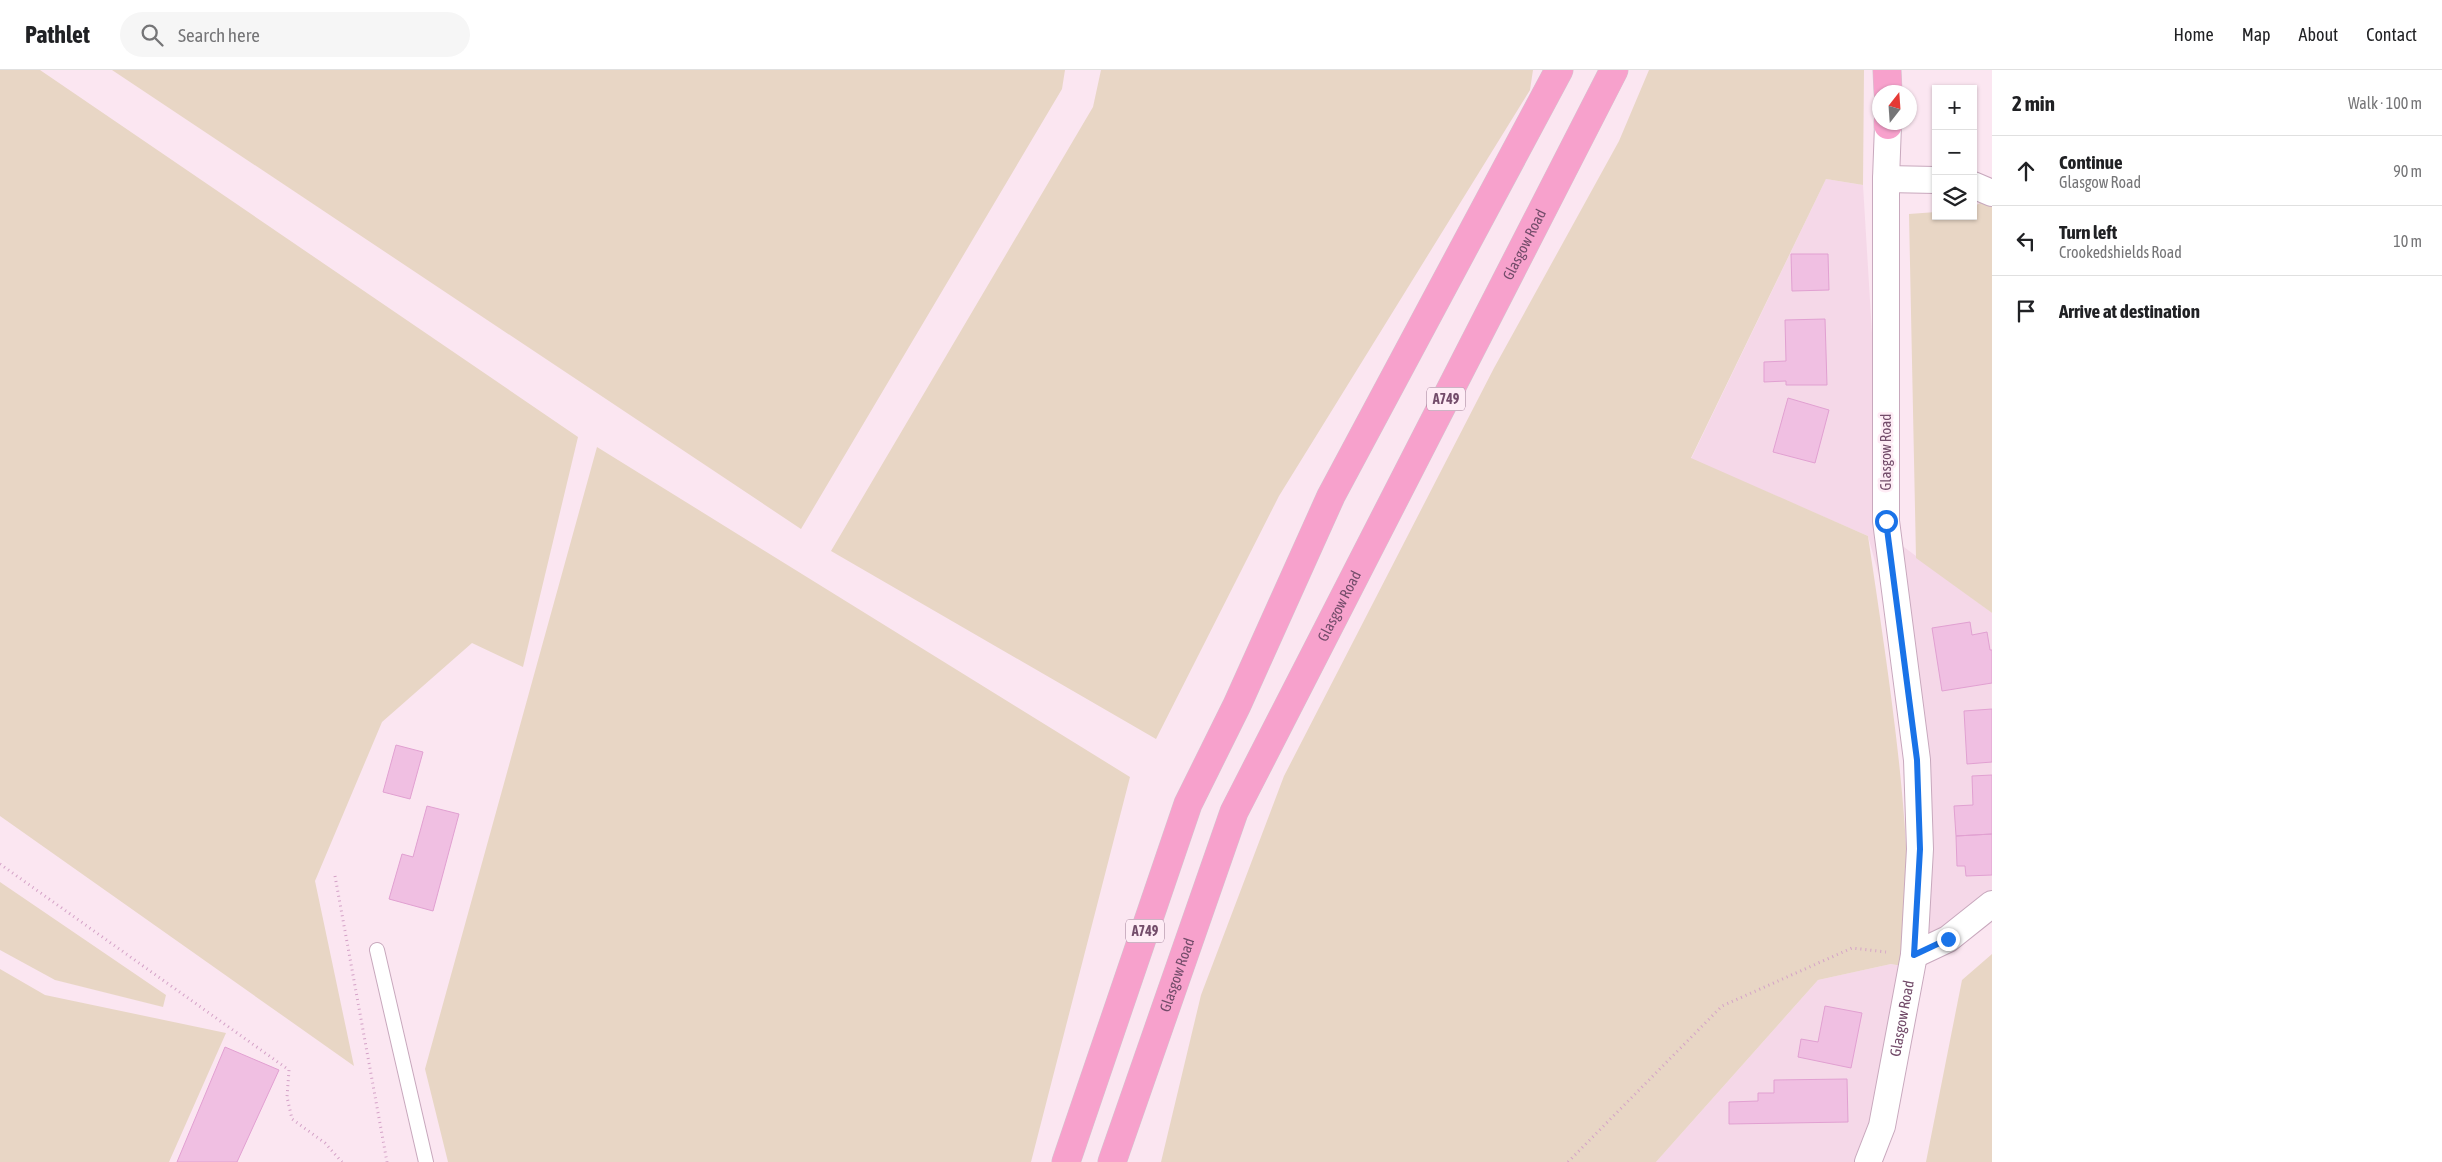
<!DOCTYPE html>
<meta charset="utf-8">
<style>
:root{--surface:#fff;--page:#f6f6f6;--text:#202124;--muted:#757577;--line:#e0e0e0}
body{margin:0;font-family:"Asap Condensed",sans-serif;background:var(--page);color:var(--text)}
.controls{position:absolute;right:15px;top:15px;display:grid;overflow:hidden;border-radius:0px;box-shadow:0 1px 4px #0004}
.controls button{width:45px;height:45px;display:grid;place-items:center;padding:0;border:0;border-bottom:1px solid var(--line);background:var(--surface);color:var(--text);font:25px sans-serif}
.compass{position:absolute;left:1872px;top:15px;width:45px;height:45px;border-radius:50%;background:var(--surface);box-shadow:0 1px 4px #0004;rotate:17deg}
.stop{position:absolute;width:15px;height:15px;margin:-11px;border:4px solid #1a73e8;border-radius:50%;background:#fff}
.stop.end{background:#1a73e8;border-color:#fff;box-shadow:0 1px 5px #0008}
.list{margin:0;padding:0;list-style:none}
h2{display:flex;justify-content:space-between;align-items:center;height:65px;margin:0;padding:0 20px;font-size:21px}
h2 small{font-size:16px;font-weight:400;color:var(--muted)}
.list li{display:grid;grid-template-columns:32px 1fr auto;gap:15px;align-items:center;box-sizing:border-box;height:70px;padding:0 20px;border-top:1px solid var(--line)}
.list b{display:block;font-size:19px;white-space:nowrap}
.list p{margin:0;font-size:16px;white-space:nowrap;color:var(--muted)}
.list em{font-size:16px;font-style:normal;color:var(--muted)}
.icon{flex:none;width:28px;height:28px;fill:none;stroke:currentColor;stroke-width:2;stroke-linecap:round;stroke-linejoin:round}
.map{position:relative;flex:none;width:1992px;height:1092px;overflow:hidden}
header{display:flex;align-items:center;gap:30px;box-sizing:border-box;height:70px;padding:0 25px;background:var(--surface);border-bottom:1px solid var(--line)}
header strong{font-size:24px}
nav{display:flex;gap:28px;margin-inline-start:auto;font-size:18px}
.search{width:350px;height:45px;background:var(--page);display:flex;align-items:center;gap:12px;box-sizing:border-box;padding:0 18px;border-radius:28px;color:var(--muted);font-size:19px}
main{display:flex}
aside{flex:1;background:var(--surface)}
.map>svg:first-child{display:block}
.residential{fill:#f5d8e8}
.green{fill:#e8d6c5}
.building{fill:#f0bfe2;stroke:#e1a0d1}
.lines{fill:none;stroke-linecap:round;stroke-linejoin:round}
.service-casing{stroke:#c8a8bd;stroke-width:16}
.minor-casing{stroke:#c8a8bd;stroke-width:28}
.primary-casing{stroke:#d2c6cf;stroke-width:29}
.path{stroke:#d4a2c7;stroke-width:3;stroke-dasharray:1 4;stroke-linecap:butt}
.service{stroke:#fff;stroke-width:14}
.minor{stroke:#fff;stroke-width:26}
.primary{stroke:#f7a1cc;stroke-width:28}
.route{stroke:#1a73e8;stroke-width:6}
.labels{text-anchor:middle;stroke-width:5;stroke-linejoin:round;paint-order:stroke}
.shield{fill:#feecf5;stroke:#9d7c94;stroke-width:1}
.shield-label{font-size:14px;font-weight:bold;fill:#734c6a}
.street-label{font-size:15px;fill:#734c6a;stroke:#feecf5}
</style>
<header>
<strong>Pathlet</strong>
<div class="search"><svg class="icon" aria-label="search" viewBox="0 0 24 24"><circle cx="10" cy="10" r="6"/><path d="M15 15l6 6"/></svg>Search here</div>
<nav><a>Home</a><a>Map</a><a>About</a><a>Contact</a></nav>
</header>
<main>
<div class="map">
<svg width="1992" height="1092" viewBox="0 0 1992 1092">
<rect width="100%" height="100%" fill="#fbe6f1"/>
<path class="residential" d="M1826,109L1863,115L1884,462L1992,543V826L1919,876L1929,690L1868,466L1691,389Z
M1891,894L1908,897L1863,1092H1656L1818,910Z"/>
<path class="green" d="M0,0H40L578,367L523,597L472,573L382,652L315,811L354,996L0,746Z
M112,0H1065L1062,19L801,459Z
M1101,0H1533L1530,20L1279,426L1156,669L831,481L1093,37Z
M1649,0H1864L1863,115L1826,109L1691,388L1868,466C1889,609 1913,752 1908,897L1891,894L1818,910L1656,1092H1161L1201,925L1284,706L1494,298L1619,71Z
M1992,126V543L1916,488L1909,144L1936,142V146H1973V137Z
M597,377L1130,707L1031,1092H448L425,999Z
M0,812L166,925L163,937L55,910L0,880Z
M1992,884V1092H1926L1962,910Z
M0,899L45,925L226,963L169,1092H0Z"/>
<path class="building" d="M1791,184H1828L1829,220L1792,221Z
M1825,249L1827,315H1786V311L1764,312V292L1786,291L1785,250Z
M1788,328L1829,340L1815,393L1773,382Z
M1970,552L1972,565L1987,562L1990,580H1992V613L1942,621L1932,558Z
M1992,639V692L1967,694L1964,641Z
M396,675L423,682L410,729L383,722Z
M1992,705V764L1956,766L1954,736L1973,735L1972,706Z
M427,736L459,744L433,841L389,829L402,784L413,787Z
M1992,764V805L1966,806L1965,796H1957L1956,766Z
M1825,936L1862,943L1851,998L1798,987L1801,969L1818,972Z
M225,977L279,1000L237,1092H177Z
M1847,1009L1848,1052L1729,1054V1032L1758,1031V1023H1774V1010Z"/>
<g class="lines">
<g class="service-casing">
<path id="service" d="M377,880L426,1092"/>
</g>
<g class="minor-casing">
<g id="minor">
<path d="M1886,109L1936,110"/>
<path d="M1973,115L1992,123"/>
<path d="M1914,885L1948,869L1992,834"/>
<path id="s1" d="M1868,1092L1882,1056L1914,885L1920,779L1917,690L1886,451V109L1888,55"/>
</g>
</g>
<g class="primary-casing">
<g id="primary">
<path d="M1887,0L1888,22"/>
<path d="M1888,52V55"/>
<path d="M1066,1092L1188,734L1237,635L1331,426L1559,0"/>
<path id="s2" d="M1112,1092L1234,742L1614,0"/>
</g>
</g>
<path class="path" d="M0,794L289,1000L287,1027L292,1049L325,1073L342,1092
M335,806L387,1092
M1568,1092L1722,936L1852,878L1886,882"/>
<use href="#service" class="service"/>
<use href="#minor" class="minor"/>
<use href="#primary" class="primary"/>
</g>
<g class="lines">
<path class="route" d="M1886,451L1917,690L1920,779L1914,885L1948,869"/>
</g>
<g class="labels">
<g class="shield">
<rect x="1427" y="317.5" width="38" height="23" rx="4"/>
<rect x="1126" y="849.5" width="38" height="23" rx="4"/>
</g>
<g class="shield-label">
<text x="1446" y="334">A749</text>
<text x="1145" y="866">A749</text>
</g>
<g class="street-label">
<text dy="5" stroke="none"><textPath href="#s2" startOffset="1008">Glasgow Road</textPath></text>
<text transform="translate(1886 382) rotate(-90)" y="5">Glasgow Road</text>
<text dy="5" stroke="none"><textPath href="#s2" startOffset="602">Glasgow Road</textPath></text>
<text dy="5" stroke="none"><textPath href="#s2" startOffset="198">Glasgow Road</textPath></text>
<text dy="5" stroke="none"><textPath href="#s1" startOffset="148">Glasgow Road</textPath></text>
</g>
</g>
</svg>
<div class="controls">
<button>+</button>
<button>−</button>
<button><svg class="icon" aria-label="layers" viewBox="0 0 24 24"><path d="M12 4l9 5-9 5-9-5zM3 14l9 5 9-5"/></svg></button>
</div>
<svg class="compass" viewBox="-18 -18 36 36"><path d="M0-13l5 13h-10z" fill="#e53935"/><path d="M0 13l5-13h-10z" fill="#757577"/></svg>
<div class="stop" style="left:1886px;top:451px"></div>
<div class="stop end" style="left:1948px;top:869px"></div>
</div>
<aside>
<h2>2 min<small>Walk · 100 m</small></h2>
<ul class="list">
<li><svg class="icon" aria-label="ahead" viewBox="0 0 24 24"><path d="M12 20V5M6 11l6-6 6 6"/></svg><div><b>Continue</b><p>Glasgow Road</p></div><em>90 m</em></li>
<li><svg class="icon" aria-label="left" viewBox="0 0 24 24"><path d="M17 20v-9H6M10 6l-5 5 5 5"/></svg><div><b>Turn left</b><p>Crookedshields Road</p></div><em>10 m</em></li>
<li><svg class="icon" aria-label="arrive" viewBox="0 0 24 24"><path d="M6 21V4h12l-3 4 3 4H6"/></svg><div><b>Arrive at destination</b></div></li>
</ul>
</aside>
</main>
